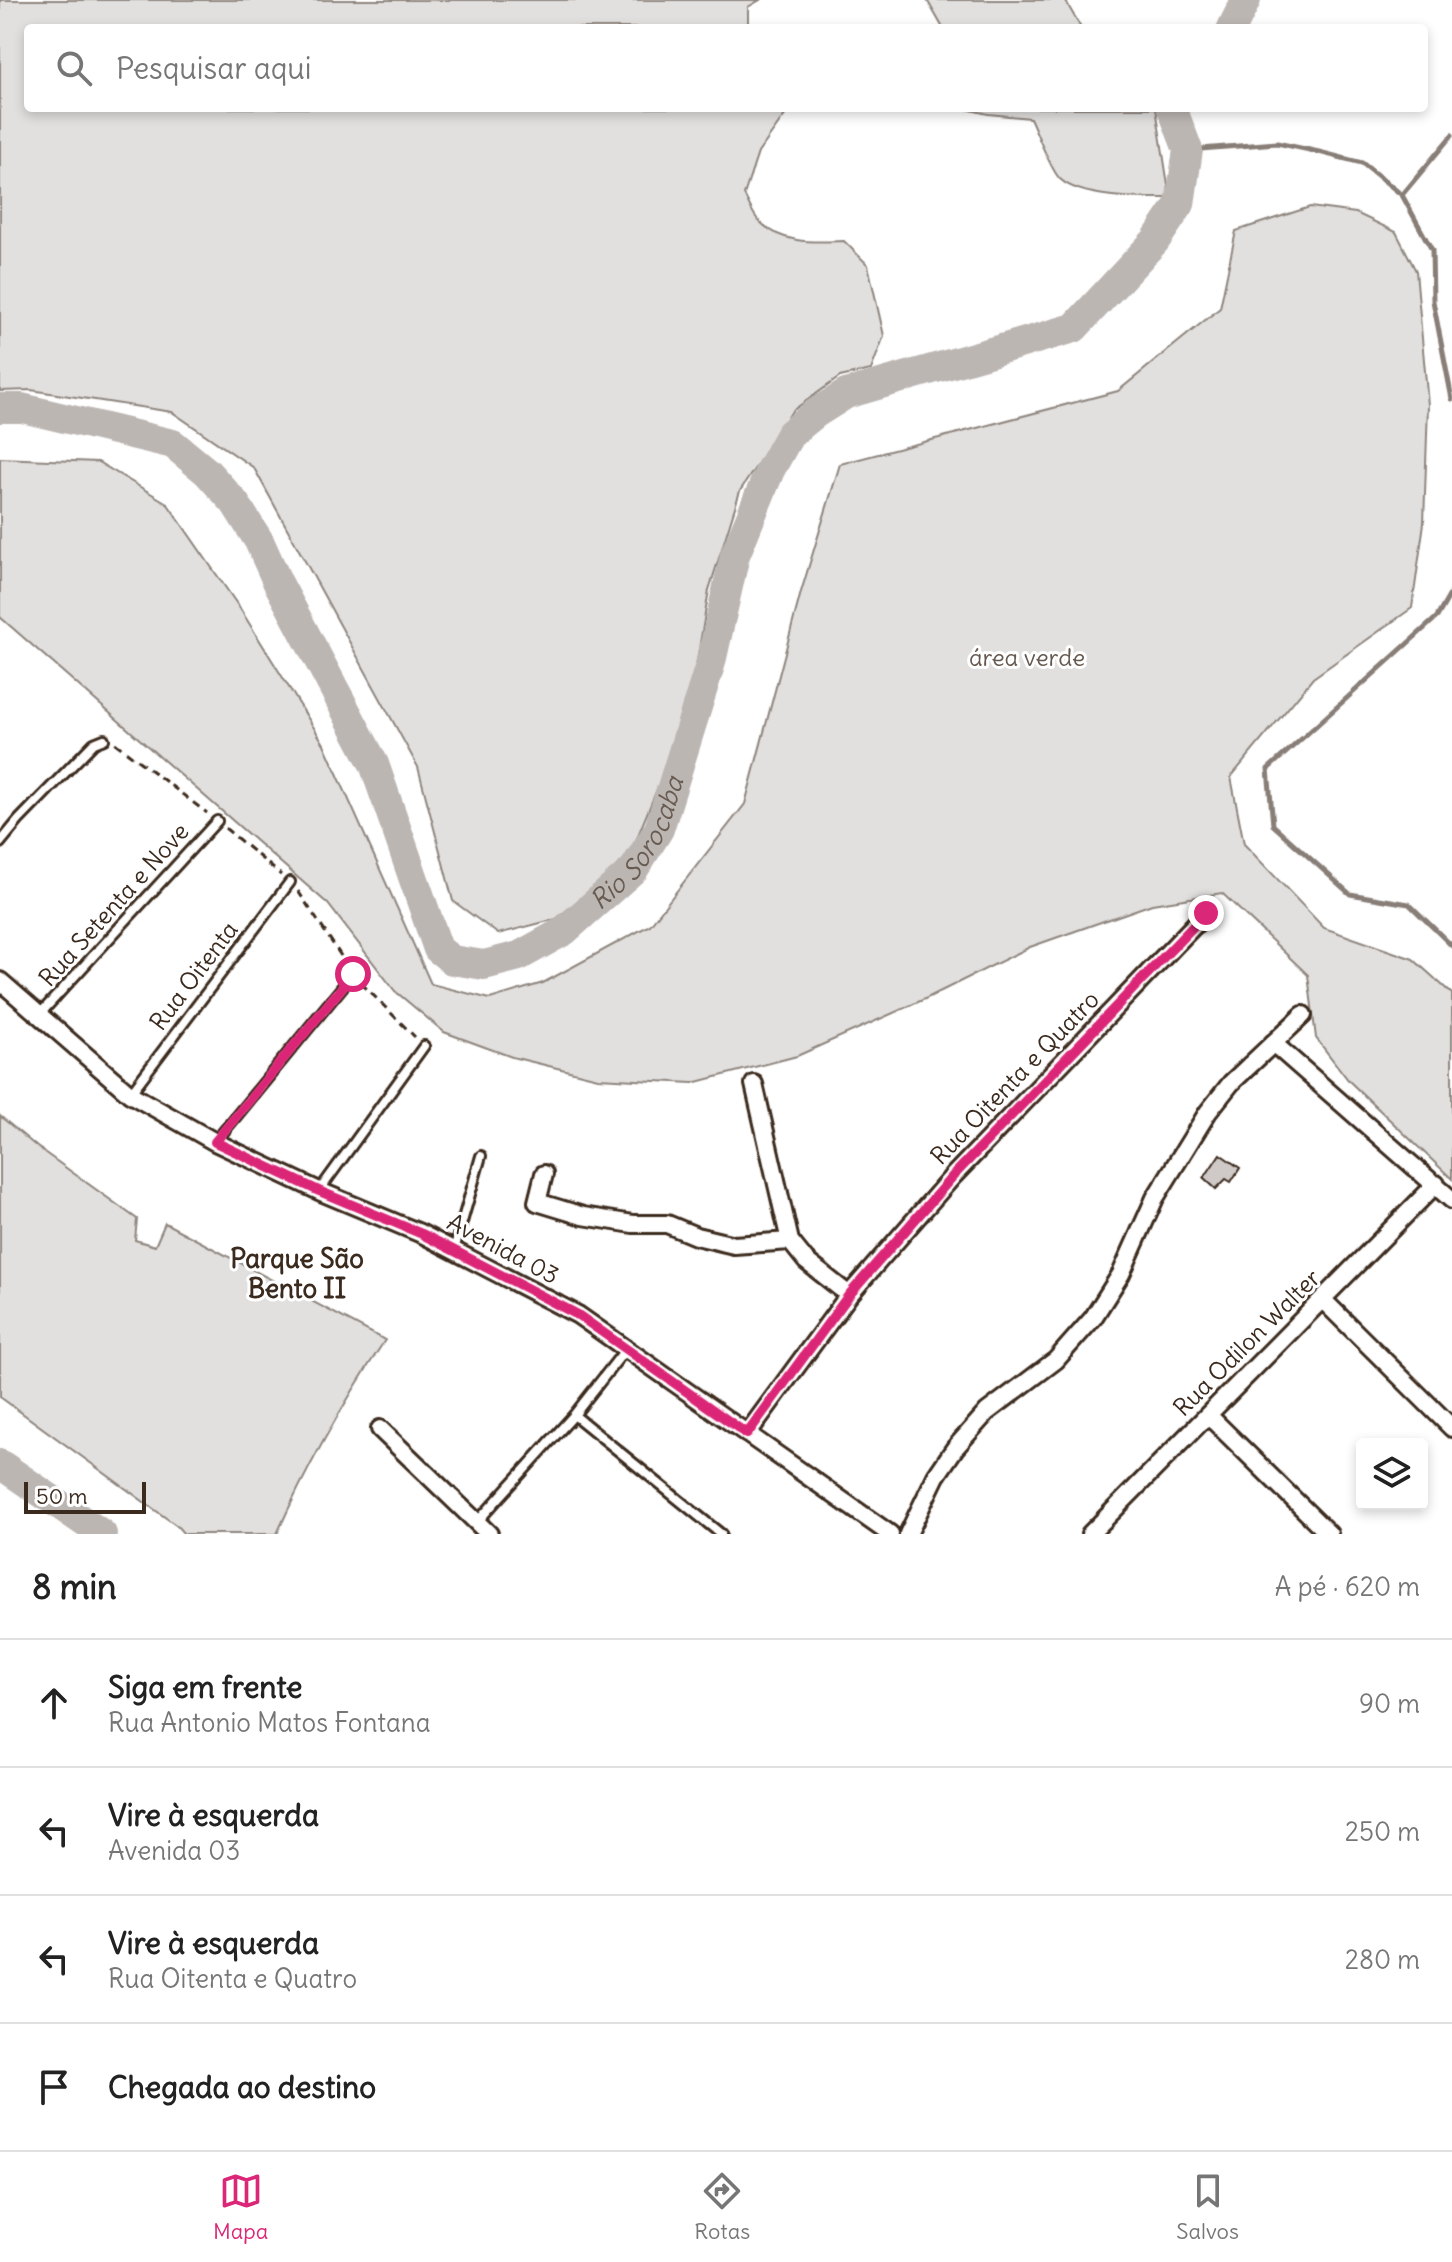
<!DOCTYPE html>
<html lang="pt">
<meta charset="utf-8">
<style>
:root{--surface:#fff;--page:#f6f6f6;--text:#222;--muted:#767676;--line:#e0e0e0;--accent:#db2777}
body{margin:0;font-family:Delius,sans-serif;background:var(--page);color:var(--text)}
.controls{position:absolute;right:24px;bottom:24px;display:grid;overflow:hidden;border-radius:8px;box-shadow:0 4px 12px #0003}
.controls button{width:72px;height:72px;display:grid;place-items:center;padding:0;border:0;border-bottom:2px solid var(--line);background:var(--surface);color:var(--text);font:40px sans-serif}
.scale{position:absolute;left:24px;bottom:20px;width:122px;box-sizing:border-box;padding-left:8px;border:4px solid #3b2a1e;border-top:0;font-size:22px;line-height:28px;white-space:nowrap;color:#3b2a1e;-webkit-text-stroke:6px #fff;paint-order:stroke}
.stop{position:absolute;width:24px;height:24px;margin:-18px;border:6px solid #db2777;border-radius:50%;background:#fff}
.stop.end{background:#db2777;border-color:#fff;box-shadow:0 2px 8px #0008}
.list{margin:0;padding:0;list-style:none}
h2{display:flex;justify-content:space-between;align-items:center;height:104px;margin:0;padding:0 32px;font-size:34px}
h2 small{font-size:26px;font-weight:400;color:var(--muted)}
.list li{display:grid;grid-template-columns:52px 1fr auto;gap:24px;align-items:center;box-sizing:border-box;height:128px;padding:0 32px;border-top:2px solid var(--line)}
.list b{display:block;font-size:30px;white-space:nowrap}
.list p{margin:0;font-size:26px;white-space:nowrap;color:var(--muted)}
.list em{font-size:26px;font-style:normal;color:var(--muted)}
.icon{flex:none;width:44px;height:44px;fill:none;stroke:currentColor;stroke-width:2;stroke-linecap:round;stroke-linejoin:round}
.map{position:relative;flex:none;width:1452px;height:1534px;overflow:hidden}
.search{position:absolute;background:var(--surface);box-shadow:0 4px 12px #0003;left:24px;right:24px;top:24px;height:88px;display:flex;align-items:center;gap:20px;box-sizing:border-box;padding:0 28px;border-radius:8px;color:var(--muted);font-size:30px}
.sheet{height:616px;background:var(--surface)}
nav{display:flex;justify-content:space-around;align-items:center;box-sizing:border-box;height:112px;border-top:2px solid var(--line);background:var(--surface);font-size:22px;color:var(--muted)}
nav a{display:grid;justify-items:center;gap:4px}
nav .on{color:var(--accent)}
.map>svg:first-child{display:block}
.green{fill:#e2e0de;stroke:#8e857e;stroke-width:2}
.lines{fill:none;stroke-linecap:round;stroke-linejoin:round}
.stream{stroke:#887e77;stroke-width:5}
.river{stroke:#bcb6b3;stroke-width:30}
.building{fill:#cfcac7;stroke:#3b2a1e;stroke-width:2}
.lane-casing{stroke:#3b2a1e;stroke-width:14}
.street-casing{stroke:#3b2a1e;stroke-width:22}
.path{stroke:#3b2a1e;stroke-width:3;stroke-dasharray:8 6;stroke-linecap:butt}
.lane{stroke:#fff;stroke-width:8}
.street{stroke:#fff;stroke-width:16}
.route{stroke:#db2777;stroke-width:10}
.labels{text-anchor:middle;stroke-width:6;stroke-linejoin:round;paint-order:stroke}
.park-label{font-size:24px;fill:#65584e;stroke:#fff}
.street-label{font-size:24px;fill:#3b2a1e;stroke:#fff}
.water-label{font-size:26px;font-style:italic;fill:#685b52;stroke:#fff}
.neighbourhood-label{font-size:26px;font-weight:bold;fill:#3b2a1e;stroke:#fff}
</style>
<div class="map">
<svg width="1452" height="1534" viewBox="0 0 1452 1534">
<rect width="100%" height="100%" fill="#fff"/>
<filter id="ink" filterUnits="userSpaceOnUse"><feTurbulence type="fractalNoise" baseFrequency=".0125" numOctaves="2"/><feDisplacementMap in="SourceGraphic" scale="16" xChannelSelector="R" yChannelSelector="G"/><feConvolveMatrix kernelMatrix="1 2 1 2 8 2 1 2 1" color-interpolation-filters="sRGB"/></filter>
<g filter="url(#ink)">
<path class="green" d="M0,0H760L748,7V28H28V108H790L758,153L744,195C749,203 753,216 760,222C784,245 814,242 844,241L868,265L884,336L871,370L840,377L792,411L740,491L709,590L697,661L671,755L628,860L556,919L498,934L453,901L418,767L254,468L172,412L31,390L0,391Z
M927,0H1065L1081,28H943Z
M962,108H1156L1170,198C1143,198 1081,199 1060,179C1050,169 1037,132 1030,118L988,114Z
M1310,207L1356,213L1396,232L1416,271L1428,405L1424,523L1412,608L1313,678L1231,777L1244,844L1324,928L1413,959L1452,994V1179L1349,1081L1316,1038L1308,975L1222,893L1152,904L1030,947L927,998L797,1056L693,1083L598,1078L512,1057L444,1032L395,991L328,904L0,617V458L98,462L167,503L239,607L324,744L431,984L490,999L543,983L650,925L745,804L801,592L840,464L1118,391L1220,308L1236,231Z
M0,1116L37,1147L137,1219L135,1240L155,1246L165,1223L385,1340C344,1402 307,1466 277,1534H184L177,1526L0,1397Z"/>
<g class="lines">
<path class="stream" d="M1188,150L1277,143L1319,152L1362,163L1402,195L1432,250L1433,301L1452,399
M1402,195L1452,135
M1452,591L1437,617L1268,769L1273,825L1350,894L1409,904L1452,946"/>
<g class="river">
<path d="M1232,28L1246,0"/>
<path id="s1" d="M0,408H22L173,444L207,472L235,503L259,541L277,581L374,764L438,949L452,960L484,965L519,956L564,931L634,869L659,829L711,662L735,555L770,470L790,434L816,413L846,394L1074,328L1155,241L1180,204L1188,150L1172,108"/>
<path d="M0,1464L102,1534"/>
</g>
</g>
<path class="building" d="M1220,1154L1240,1168L1231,1182L1226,1179L1216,1189L1204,1178Z"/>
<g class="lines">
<g class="lane-casing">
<path id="lane" d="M0,843L19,820L94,743L104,739
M39,1015L217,821
M130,1094L290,882
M215,1142L353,974
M319,1191L424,1046
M454,1250L481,1156
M574,1415L721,1534
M477,1522L574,1415L625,1350"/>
</g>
<g class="street-casing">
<path id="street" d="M0,981L130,1094L215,1142L319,1191L422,1234L578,1315L890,1534
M1273,1043L1452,1200
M754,1084L790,1241L806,1261L849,1295
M544,1174L537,1202L583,1216L633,1224H667L696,1236L734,1245L790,1241
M1323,1300L1452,1428
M1209,1416L1329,1534
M380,1429L489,1534
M747,1434L849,1295L953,1176L1206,913
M908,1534L936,1476L955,1448L987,1412L1056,1360L1093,1318L1121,1274L1155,1198L1208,1112L1231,1083L1303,1015
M1090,1534L1436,1184"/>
</g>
<path class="path" d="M115,743L207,813
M225,828L281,875
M298,891L347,965
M361,983L415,1037"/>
<use href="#lane" class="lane"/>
<use href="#street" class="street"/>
</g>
</g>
<g class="lines" filter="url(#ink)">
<path class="route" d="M353,974L215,1142L319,1191L422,1234L578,1315L747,1434L849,1295L953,1176L1206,913"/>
</g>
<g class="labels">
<g class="park-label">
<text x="1027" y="666">área verde</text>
</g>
<g class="street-label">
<text transform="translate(114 905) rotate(-48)" y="8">Rua Setenta e Nove</text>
<text transform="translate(194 976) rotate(-53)" y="8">Rua Oitenta</text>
<text transform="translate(1015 1078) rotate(-46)" y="8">Rua Oitenta e Quatro</text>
<text transform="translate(503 1249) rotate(28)" y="8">Avenida 03</text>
<text transform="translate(1247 1343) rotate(-45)" y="8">Rua Odilon Walter</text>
</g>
<g class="water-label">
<text dy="9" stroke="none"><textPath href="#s1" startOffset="1010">Rio Sorocaba</textPath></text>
</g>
<g class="neighbourhood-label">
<text x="297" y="1268">Parque São<tspan x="297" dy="30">Bento II</tspan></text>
</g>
</g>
</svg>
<div class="controls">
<button><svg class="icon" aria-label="layers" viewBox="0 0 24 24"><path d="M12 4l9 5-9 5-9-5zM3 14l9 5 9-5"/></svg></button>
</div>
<div class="scale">50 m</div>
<div class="stop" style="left:353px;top:974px"></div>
<div class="stop end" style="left:1206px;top:913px"></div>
<div class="search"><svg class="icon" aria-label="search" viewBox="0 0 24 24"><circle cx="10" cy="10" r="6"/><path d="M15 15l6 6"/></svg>Pesquisar aqui</div>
</div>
<section class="sheet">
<h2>8 min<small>A pé · 620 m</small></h2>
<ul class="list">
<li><svg class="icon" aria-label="ahead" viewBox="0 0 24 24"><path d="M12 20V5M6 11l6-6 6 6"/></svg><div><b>Siga em frente</b><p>Rua Antonio Matos Fontana</p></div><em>90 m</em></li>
<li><svg class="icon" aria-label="left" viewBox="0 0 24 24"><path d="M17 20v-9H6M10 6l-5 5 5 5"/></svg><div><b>Vire à esquerda</b><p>Avenida 03</p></div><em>250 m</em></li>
<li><svg class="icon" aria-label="left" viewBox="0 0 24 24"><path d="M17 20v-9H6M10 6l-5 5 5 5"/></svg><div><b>Vire à esquerda</b><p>Rua Oitenta e Quatro</p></div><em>280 m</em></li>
<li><svg class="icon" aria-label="arrive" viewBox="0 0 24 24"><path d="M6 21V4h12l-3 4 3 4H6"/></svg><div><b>Chegada ao destino</b></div></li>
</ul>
</section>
<nav>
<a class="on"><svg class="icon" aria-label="map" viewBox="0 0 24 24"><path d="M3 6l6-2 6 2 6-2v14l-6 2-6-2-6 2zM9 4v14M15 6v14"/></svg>Mapa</a>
<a><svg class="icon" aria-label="directions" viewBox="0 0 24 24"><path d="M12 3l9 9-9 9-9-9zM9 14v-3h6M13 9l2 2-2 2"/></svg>Rotas</a>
<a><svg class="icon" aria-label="saved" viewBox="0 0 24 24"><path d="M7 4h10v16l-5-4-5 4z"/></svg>Salvos</a>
</nav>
